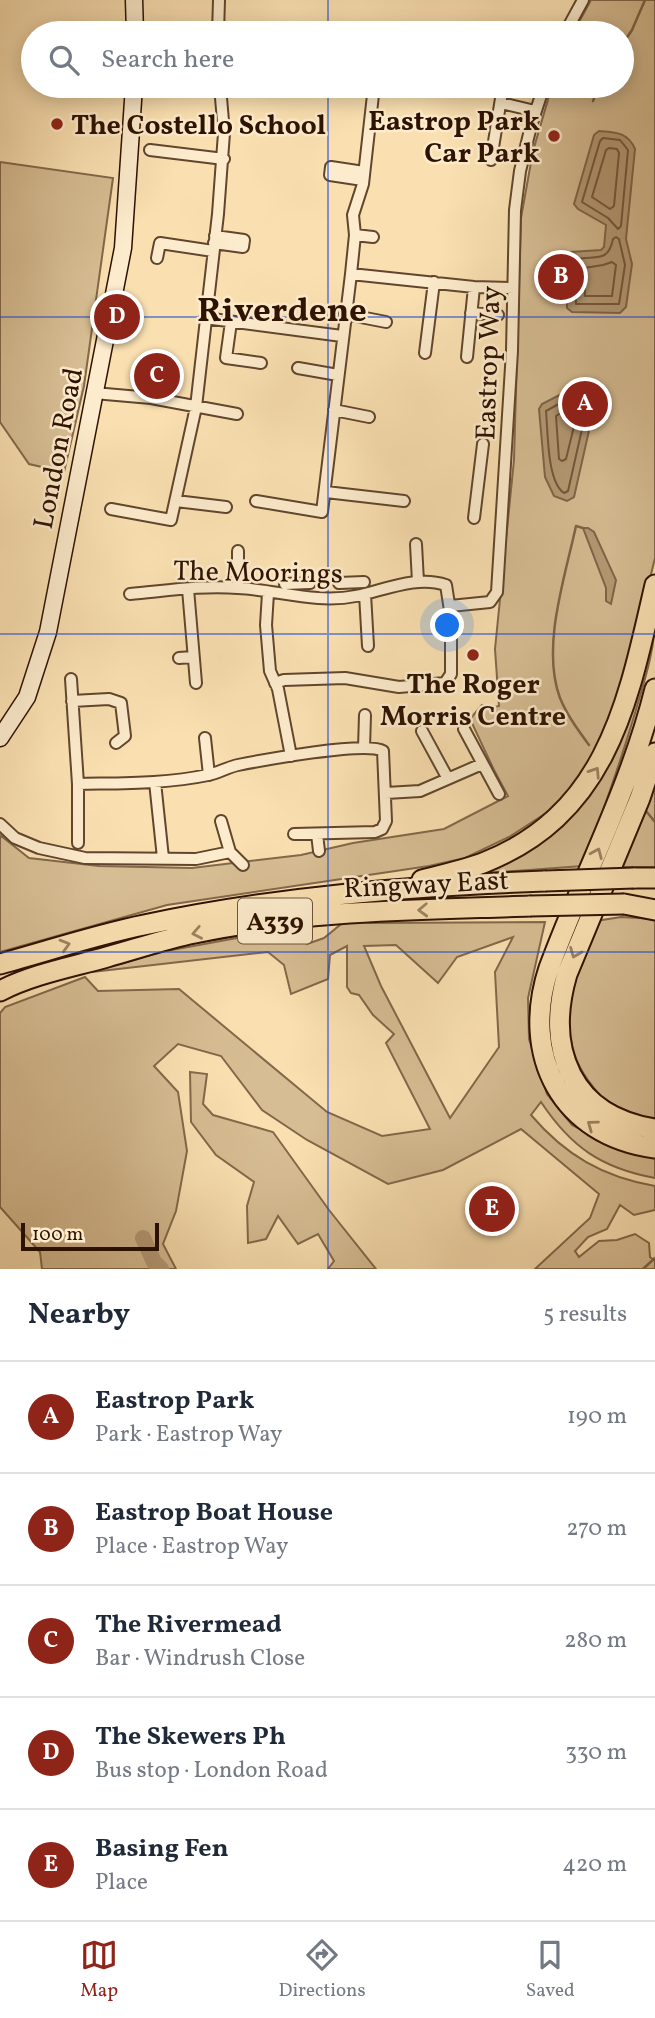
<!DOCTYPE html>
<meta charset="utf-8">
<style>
:root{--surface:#fff;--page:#f6f6f7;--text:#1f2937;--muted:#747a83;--line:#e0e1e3;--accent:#8f2418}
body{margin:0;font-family:Vollkorn,serif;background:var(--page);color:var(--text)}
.scale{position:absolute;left:21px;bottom:18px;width:138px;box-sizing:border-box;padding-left:7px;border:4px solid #2e1201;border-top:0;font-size:19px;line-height:24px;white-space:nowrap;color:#2e1201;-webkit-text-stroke:5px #fcebcc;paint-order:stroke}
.you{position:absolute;left:448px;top:626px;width:24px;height:24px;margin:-18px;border:5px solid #fff;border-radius:50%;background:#1a73e8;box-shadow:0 0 0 10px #1a73e833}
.badge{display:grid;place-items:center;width:46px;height:46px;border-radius:50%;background:var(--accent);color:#fff;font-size:23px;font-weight:700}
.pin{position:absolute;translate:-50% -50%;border:4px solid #fff;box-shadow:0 2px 7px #0006}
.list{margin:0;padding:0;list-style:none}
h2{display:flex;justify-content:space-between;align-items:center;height:91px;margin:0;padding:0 28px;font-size:30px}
h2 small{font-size:23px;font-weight:400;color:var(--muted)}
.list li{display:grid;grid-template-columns:46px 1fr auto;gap:21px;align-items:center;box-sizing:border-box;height:112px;padding:0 28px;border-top:2px solid var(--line)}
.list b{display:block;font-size:26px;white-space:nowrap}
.list p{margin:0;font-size:23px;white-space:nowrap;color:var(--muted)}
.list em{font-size:23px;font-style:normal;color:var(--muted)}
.icon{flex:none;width:38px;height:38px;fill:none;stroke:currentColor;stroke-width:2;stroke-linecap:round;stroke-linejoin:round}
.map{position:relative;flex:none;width:655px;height:1269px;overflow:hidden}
.search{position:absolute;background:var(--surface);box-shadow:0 4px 18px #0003;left:21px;right:21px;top:21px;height:77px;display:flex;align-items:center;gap:18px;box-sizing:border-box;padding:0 24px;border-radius:38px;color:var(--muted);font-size:26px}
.sheet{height:651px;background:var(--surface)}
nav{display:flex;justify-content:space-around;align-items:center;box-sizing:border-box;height:98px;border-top:2px solid var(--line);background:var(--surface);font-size:19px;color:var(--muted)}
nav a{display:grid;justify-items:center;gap:4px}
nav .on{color:var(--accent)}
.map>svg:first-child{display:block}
.green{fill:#d7bd93;stroke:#82684a;stroke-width:2;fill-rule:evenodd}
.water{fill:#b59a75;stroke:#7f6447;stroke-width:2}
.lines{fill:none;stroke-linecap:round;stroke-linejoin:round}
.shore{stroke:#72563b;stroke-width:2}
.stream{stroke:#7f6447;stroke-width:2.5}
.river{stroke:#b59a75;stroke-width:16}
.street-casing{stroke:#61462d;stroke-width:14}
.secondary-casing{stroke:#2e1201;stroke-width:19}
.highway-casing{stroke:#2e1201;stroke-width:23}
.street{stroke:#fcebcc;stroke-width:10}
.secondary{stroke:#fcebcc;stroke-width:16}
.highway{stroke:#fae0b1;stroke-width:19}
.highway-bridge-casing{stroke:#2e1201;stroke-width:23;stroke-linecap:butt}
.highway-bridge{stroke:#fae0b1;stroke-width:19}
.oneway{stroke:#9e8362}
.grid{fill:none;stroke:#1d4ed8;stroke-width:2;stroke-opacity:0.55}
.poi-dot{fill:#8f2418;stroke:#fcebcc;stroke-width:2.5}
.labels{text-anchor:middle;stroke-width:5;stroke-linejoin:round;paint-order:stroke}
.shield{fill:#fcebcc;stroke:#6c533e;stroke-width:2}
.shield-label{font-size:26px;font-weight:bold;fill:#2e1201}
.poi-label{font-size:28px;font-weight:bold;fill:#2e1201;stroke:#fcebcc;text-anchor:end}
.street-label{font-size:28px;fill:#2e1201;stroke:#fcebcc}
.district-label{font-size:35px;font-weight:bold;fill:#2e1201;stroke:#fcebcc}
</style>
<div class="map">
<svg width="655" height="1269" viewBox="0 0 655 1269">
<rect width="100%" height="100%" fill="#fae0b1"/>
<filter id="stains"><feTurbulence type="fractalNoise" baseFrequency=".00286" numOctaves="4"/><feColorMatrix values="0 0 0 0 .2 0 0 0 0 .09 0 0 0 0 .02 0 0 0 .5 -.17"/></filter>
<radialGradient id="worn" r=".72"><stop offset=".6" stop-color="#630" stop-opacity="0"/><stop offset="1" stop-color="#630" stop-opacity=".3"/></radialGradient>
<path class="green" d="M591,0H655V558L633,647L601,750L560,804L509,837L465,858L429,866L167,905L0,952V835L29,858L99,866L192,868L301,855L353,843L444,829L508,796L494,770L470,719L482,705L490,708L499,706L495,649L514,460L521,218L533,151L552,86H622V33H573Z
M0,162L113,178L84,386L64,472L29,464L0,422Z
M655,618C655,647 646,676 638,703C622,758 603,812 583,866L486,873L517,855L583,801Z
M655,770V867H616Z
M621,917L655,919V1120C637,1115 616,1108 601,1097C596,1092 592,1085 588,1080C552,1032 576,970 596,921Z
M346,920L371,923L545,922L528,998L529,1039L547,1094L572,1125L609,1144L655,1158V1178C601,1168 571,1147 541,1102L531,1115C565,1155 603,1177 655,1186V1210L634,1215L620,1205L607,1229L588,1237L575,1251L579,1257L599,1241L617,1240L635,1234L649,1243L650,1257L655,1261V1269H535L590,1218L599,1194L521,1129L443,1170L388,1184L307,1140L262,1110L221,1056L178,1044L154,1066L178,1092L187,1151L176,1211L163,1244L176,1269H42L40,1252L0,1207V1013L5,1007L85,977L98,991L179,989L327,1112L382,1136L430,1129L386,1043L394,1034L373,1015L359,995L351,993L347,987V946L330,955L328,979L291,994L284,965L268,952L92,972L161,952L297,927L307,944L324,938ZM513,937L495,972L499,1047L450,1118L381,986L364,946L396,945L438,983L457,957Z
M190,1072L207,1074L203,1104L213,1115L273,1132L329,1210L376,1269H328L334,1261L318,1234L298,1244L278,1216L266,1239L248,1243L247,1206L254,1182L216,1155L191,1122Z"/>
<path class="water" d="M599,131C615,132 628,132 635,149L626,239L632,264L626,307L620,313L572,312L567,308V254L570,252L601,250L604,247L606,225L578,209L574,204L594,135Z
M575,387L580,388L595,404L574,497L567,501L554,496L545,477L539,409L542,404Z
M583,528H588L594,532L616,580L611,604L606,601V588Z"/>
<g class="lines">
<path class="shore" d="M603,138L620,140L628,150L621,226L618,229L608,218L582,202L600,141Z
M609,148L617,149L619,153L614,206L610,209L592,197L606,150Z
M616,237L619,239L625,265L619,304H576L574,260C593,254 608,265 613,239Z
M612,262L616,265L612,296H585L584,268L603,265Z
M575,395L587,407L568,491L564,493C547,482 548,432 546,411Z
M573,405L577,406L578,410L566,459L562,461L559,459L556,416Z"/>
<path class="stream" d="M622,45L632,30L645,0
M593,101L599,86
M583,528L576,526C565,577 541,647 560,698C567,715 578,730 589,745
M646,811L655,822
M643,1269L655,1258"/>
<path class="river" d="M143,1238L154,1262L161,1269"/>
<g class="street-casing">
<path id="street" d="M218,33L219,0
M565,33L583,0
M356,86L374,88
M411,86L439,90
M501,103L535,111
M150,150L224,159
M491,160L503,86
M363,180L330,175L331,167L364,172
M355,235L373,237
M214,243L243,247L244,240L215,236
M157,258L160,243L213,251
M351,274L474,287L513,288
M471,313L498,315
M345,314L386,322
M205,318L342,336
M231,322L226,358L261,363
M425,353L434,282
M467,357L474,287
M298,368L338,375
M94,393L151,398L237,414
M334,410L369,417
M326,492L404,501
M176,501L226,507
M256,501L322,512L351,274L355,235L353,215L363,184L374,86
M111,509L171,520L196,407L218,214L224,133L220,86
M474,518L483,444
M416,544L418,582
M339,583L364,582
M285,584L310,583
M238,588V551
M188,589L196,683
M268,593L266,625L270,671L278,689L291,756
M130,594C165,591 202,585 238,588C278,590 316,604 356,596C385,590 417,575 446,585L451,617V674L445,683L399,687L345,678L284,680L275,683
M365,594L368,646
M450,606L490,602L497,592L512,351L515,210L520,171L531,126L544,86
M179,658L193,657
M71,679L78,784V843
M72,701L109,699L121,703L125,736L116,743
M464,729L499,794
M422,731L447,777
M205,738L209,775
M364,748L365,715
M155,782L163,858
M78,784C121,783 165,784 208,775C218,773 228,767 238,765C263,760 366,741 383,751L386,821L382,829L375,832L294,834
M386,793L420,791L482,764
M221,821L230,852L243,865
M0,824L15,838L39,848L85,858L196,859L230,852
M317,834L319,851"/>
</g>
<g class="secondary-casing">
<path id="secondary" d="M134,0L135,33
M0,738L27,697L48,632L123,248L134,86"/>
</g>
<g class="highway-casing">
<path id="highway" d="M655,689C631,786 584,874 549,968C520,1055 561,1136 655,1148
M655,753L640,798L567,974C545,1049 571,1116 655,1129
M634,878H655
M422,880C442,875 464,870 483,863C608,814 628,702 655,585
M624,904L655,910
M0,964C48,951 95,935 144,925C275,897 411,886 545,881
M0,991C33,974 72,967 107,957C136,949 165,939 195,933C305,910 419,910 530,906"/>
</g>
<use href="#street" class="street"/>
<use href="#secondary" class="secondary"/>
<use href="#highway" class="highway"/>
<g class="highway-bridge-casing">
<path id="highway-bridge" d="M545,881L634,878
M530,906L624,904"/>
</g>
<use href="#highway-bridge" class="highway-bridge"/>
</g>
<defs><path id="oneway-chevron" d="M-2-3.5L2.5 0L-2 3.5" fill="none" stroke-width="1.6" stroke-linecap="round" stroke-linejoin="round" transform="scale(1.75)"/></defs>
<g class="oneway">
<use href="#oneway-chevron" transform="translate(595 772) rotate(-57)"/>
<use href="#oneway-chevron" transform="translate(597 853) rotate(-67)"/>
<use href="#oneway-chevron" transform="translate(423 910) rotate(178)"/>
<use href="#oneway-chevron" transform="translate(197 933) rotate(169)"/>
<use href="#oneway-chevron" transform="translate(65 945) rotate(-16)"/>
<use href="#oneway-chevron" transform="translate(575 953) rotate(112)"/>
<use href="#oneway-chevron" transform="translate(592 1125) rotate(-144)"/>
</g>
<path class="grid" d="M328,0V33M328,86V1269M0,317H655M0,634H655M0,952H655"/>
<g class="poi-dot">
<circle cx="57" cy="124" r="7"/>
<circle cx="554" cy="136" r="7"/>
<circle cx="473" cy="655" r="7"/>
</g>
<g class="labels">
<rect class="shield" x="238" y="898.5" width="74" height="45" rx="5"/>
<g class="shield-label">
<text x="275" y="930">A339</text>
</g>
<g class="poi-label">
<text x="540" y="130">Eastrop Park<tspan x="540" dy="32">Car Park</tspan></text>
<text x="71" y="134" text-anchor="start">The Costello School</text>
<text x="473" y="693" text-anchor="middle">The Roger<tspan x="473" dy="32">Morris Centre</tspan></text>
</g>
<g class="street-label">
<text transform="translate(487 363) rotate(-88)" y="10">Eastrop Way</text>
<text transform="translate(57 448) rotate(-79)" y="10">London Road</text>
<text transform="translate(258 571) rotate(1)" y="10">The Moorings</text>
<text transform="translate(426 883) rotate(-3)" y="10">Ringway East</text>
</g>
<g class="district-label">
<text x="282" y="321">Riverdene</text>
</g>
</g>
<rect width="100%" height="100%" filter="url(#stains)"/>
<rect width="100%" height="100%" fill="url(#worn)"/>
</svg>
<div class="scale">100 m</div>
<div class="you"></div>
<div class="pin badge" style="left:585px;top:404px">A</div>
<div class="pin badge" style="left:561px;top:277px">B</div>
<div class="pin badge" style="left:157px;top:376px">C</div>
<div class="pin badge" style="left:117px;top:317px">D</div>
<div class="pin badge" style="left:492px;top:1209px">E</div>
<div class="search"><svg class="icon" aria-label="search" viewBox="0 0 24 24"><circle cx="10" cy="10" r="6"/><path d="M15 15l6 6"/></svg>Search here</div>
</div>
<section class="sheet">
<h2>Nearby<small>5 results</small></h2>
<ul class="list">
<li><span class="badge">A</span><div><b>Eastrop Park</b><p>Park · Eastrop Way</p></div><em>190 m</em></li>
<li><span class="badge">B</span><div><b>Eastrop Boat House</b><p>Place · Eastrop Way</p></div><em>270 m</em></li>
<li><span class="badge">C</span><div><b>The Rivermead</b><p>Bar · Windrush Close</p></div><em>280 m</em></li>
<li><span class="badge">D</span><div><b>The Skewers Ph</b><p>Bus stop · London Road</p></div><em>330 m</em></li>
<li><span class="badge">E</span><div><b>Basing Fen</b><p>Place</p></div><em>420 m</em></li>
</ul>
</section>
<nav>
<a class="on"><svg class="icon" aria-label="map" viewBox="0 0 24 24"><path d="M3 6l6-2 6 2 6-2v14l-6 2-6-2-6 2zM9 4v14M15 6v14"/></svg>Map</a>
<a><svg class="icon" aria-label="directions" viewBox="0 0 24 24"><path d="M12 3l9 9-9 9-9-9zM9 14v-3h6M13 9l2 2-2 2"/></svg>Directions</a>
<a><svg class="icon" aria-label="saved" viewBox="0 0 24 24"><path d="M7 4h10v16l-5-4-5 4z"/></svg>Saved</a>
</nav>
